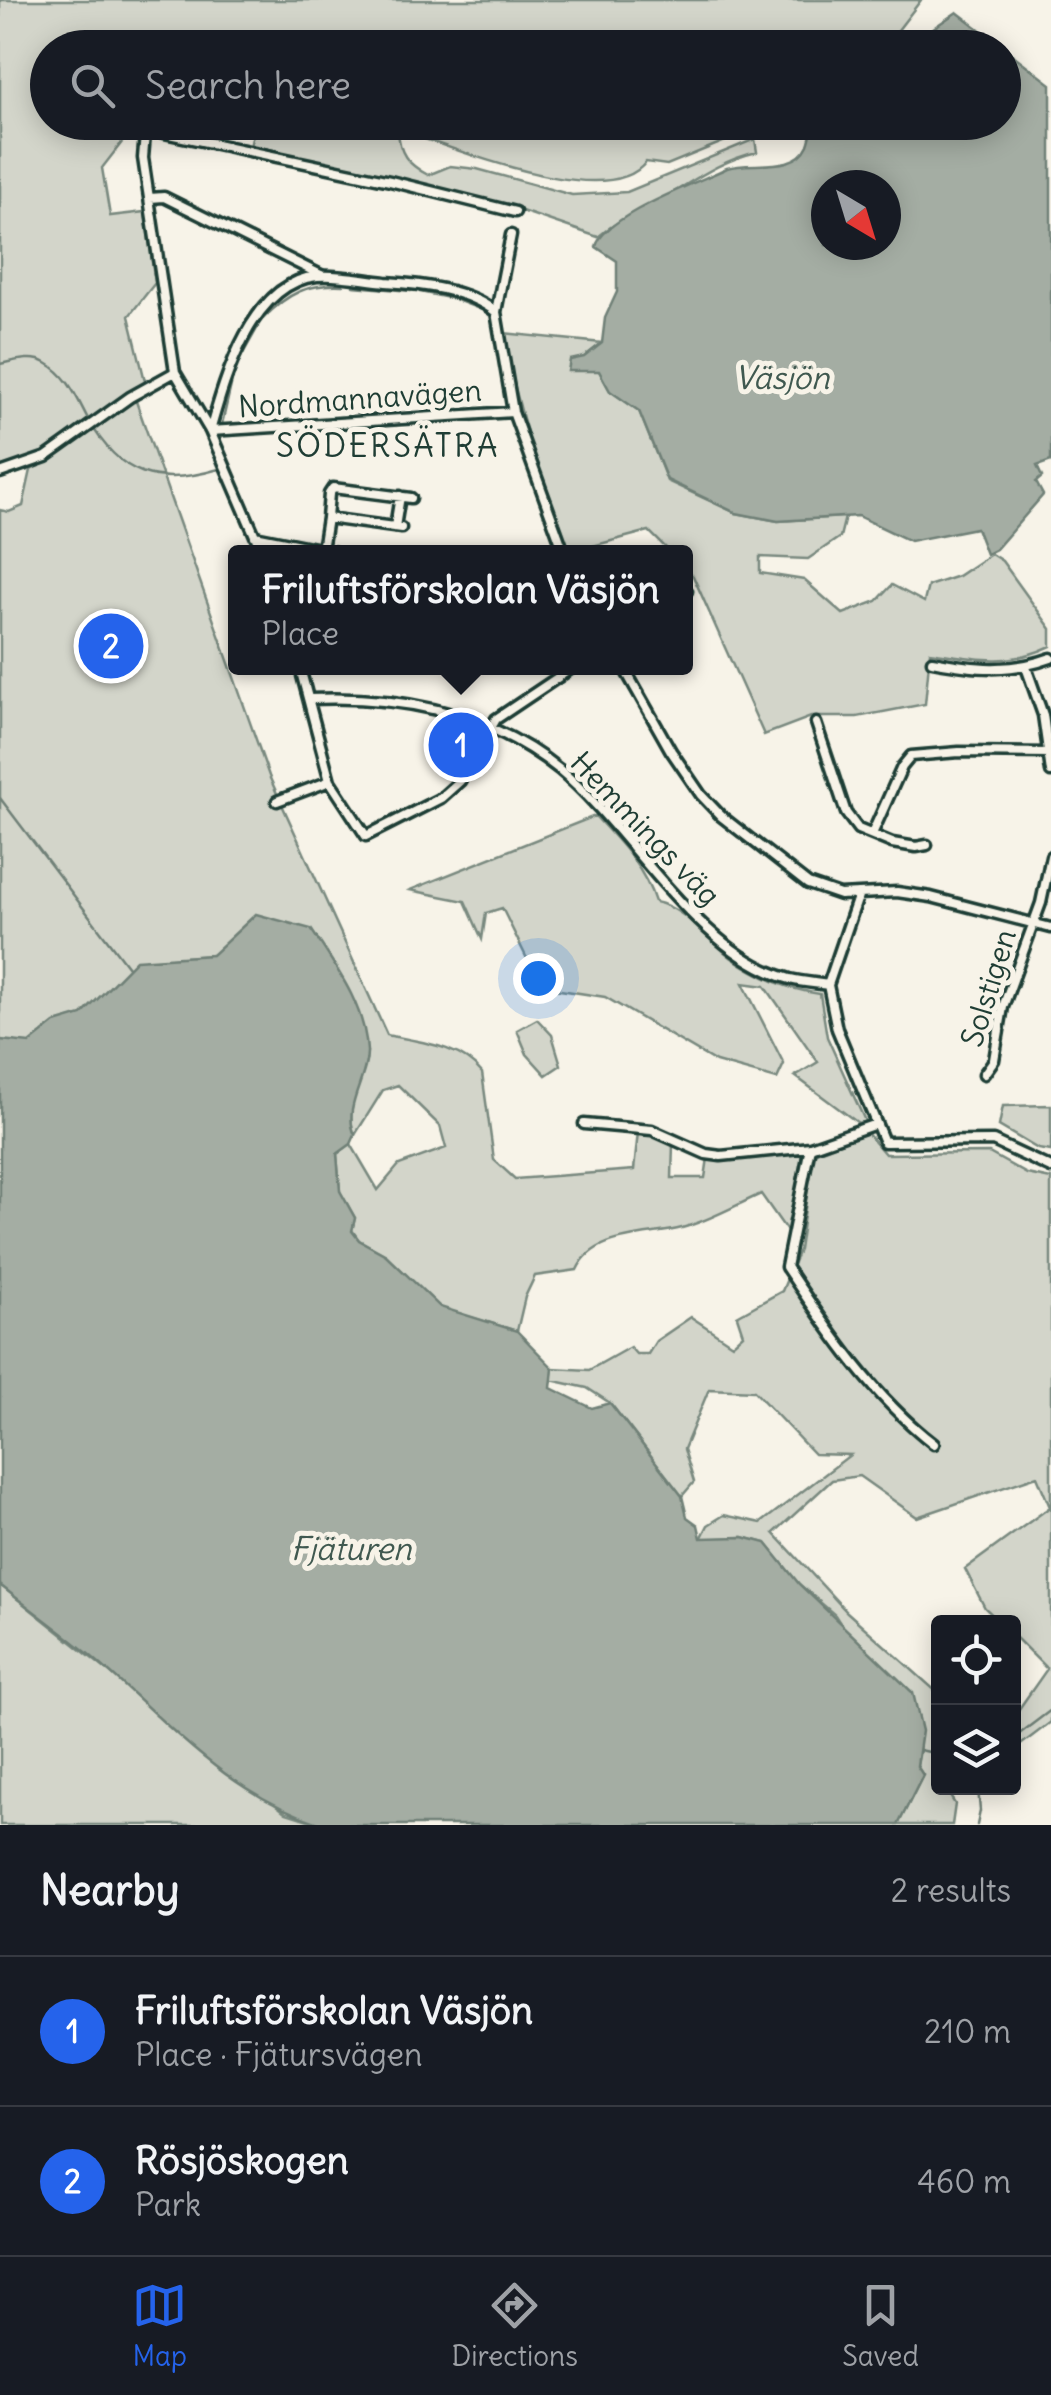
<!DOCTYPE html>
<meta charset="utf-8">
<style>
:root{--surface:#171b24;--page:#242831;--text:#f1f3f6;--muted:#9ea1a6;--line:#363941;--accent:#2563eb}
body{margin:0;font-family:Delius,sans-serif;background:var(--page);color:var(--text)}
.controls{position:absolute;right:30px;bottom:30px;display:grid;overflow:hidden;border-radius:10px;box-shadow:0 5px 25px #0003}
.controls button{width:90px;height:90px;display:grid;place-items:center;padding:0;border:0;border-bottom:2px solid var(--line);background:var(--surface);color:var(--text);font:50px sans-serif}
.compass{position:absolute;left:811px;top:170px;width:90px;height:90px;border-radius:50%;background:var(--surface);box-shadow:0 5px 25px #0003;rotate:142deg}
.you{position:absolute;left:538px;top:978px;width:35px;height:35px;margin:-25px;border:8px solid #fff;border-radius:50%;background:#1a73e8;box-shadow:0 0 0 15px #1a73e833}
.badge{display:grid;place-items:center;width:65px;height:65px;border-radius:50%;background:var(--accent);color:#fff;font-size:32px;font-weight:700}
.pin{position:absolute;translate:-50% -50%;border:5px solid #fff;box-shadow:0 2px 10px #0006}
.popup{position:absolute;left:228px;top:545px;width:465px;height:130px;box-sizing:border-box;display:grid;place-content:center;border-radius:10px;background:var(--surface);filter:drop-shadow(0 2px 8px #0005);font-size:32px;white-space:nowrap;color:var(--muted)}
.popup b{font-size:38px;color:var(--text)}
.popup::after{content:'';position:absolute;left:50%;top:100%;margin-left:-20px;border:20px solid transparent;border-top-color:var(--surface)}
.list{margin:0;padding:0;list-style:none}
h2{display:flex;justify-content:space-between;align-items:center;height:130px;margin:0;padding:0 40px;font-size:42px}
h2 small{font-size:32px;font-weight:400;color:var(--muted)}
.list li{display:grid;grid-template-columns:65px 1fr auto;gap:30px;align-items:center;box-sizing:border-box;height:150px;padding:0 40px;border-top:2px solid var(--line)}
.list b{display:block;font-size:38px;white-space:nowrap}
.list p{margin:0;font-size:32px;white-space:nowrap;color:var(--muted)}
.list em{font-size:32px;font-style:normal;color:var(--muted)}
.icon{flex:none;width:55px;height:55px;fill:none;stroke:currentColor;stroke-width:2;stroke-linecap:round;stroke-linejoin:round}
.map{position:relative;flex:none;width:1051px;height:1825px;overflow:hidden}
.search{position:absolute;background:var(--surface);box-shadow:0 5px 25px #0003;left:30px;right:30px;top:30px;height:110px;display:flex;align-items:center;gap:25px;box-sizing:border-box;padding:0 35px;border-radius:55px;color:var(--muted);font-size:38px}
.sheet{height:430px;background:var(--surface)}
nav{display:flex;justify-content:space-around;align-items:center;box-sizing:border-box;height:140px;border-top:2px solid var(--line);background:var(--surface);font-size:28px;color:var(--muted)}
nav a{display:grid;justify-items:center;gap:5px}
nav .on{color:var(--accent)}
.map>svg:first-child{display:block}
.green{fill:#d3d5ca;stroke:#79897f;stroke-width:2.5}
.water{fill:#a4ada3;stroke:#6f8077;stroke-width:2.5;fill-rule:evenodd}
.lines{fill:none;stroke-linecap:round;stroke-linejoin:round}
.stream{stroke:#6f8077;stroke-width:2.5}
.street-casing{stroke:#1f3d34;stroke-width:15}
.street{stroke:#f7f3e8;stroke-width:8}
.labels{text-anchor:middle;stroke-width:10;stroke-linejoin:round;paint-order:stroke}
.street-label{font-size:30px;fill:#1f3d34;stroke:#f7f3e8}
.water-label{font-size:32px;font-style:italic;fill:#405950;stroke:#f7f3e8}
.neighbourhood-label{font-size:32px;letter-spacing:2.5px;fill:#1f3d34;stroke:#f7f3e8}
</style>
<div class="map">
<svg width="1051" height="1825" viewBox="0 0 1051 1825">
<rect width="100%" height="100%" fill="#f7f3e8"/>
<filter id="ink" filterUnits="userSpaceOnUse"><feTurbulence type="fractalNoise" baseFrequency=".01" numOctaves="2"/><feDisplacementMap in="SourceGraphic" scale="20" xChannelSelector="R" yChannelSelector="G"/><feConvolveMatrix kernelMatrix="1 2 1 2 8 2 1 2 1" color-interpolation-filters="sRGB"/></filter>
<g filter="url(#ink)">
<path class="green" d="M0,0H921L885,47L48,48V122L137,123L102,168L110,216L145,212L155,283L129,316L146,385L132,390L269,776L387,1035C419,1042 460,1045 482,1073L494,1160L515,1179L634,1170L638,1132L659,1136L673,1143L672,1178H705L708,1158L801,1151L802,1166L789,1234L761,1194C736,1205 709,1221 682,1228C648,1237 594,1232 577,1270L535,1276L525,1297L517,1331L440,1308L386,1255L359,1240L352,1230L355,1218L340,1191L337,1154L351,1144L378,1190L399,1165L446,1148L440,1126L398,1085L383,1090L355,1135C344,1112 361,1076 367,1052L212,955L136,961L130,997L0,1065V510L9,512L23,506L31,470L44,463L0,478Z
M255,123H769L667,165L646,162C607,214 448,145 398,130C399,153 407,164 428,175L450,166L477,169L572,195L627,192L755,139L757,152C722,160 696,179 666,197C642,211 619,218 598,237L498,203L250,148Z
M503,333L602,343L584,357L599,371L610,391L639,411L667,481L736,513L778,521L845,517L840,537L808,559L760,557V573L804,580L843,614L877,601L892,585L924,602L928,586L958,576L991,554L1002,561L1051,629V646C1007,667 976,659 930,652L925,704L857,717H811L764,735L693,576L686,569V552H670L649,531L570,552C538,477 519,413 503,333Z
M595,816C620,843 644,867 655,902C686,908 706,939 732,958C760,977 786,989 820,994L827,1037L865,1121L858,1123L795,1076L818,1062L765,986L743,983L784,1064L777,1079L716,1062L605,997L541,987L502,908L486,913L482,939L465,901L410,890Z
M537,1019L552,1035L561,1065L546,1075L527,1054L517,1030Z
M1051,1105V1151L1038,1149L999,1126L1003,1106Z
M867,1133L885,1154L989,1153L1027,1174L1051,1179V1722L1014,1750V1716L1047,1669L1014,1636V1622H1000L985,1608L965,1569L1050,1507L1037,1476L917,1517L859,1476L832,1480L774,1533L847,1612L938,1693V1788H945L955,1804L952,1825H898L923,1775L917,1766L920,1750L835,1615L799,1584L766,1543L743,1537L701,1539L708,1525L724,1515L761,1523L850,1455L814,1454L754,1391L709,1389L684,1449L694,1482L682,1496L610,1403L587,1388L551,1380L553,1368L589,1370L630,1347L636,1354H648L656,1341L691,1317L732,1344L743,1334L737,1316L782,1291L799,1250L813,1153Z
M0,1585L286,1813L324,1825H0Z"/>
<path class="water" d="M957,12L1051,84V461L1037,466L1042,477L1036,482L1043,495L996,549L986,554L976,528L910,541L858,516L778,521L736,513L667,480L639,411L610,391L599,371H568L570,360L584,357L602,343L605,318L617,292V261L596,247C602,217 698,182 727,168C751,160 795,174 808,145C811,137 811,130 815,123L1004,122V48L905,47ZM826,185H886V245H826Z
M256,914L311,929C335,966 365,1005 367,1051C368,1078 342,1108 355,1135L351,1144L337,1154L340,1191L355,1218L352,1231L359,1240L386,1255L440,1307L517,1331L553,1368L551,1388L592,1408L610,1403L682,1496L687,1517L698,1525L701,1538L743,1537L766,1543L799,1584L913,1693L922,1731L917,1766L923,1775L898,1825H324C224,1793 168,1722 91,1656C61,1631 30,1609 0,1585V1040L30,1043L55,1023L82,1015L136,960L212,955Z"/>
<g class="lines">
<path class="stream" d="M343,122L394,133
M353,286L411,291
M420,292L454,299L490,313
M263,319C287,293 309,283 343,285
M0,364C14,361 33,355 46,363C68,375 77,398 88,419C120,477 158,487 219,469
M222,424L235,368L258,327
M0,798L128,967
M1014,1738L1051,1710
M920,1750L938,1754
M977,1825L980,1811L978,1788"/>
<g class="street-casing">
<path id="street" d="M150,198L164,197L321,275
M511,235L496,312L513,412L564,552
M210,431C225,378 251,283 317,276C339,274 364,280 386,282C421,284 467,289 496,312
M210,431L513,412
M0,473L46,457L130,397L175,372
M327,518L329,494L333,488L411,498
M395,527L400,496
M255,536L335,552
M322,550L327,518L401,528
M262,552L210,431L175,372L143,158L145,134L150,130L390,181L515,212
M686,592L687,591
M932,661C974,669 1010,673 1051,658
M1026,667L1043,715L1051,772
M300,668L330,781L366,836L441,798L460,781L496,719L572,668
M624,668L671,751L701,795L721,816L808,884L840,895L897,892L931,897L1051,928
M309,699C399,695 488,711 560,770C631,829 697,953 790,979C802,982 815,983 828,985
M816,723L846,813L858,829L892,843L916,847L927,845
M277,801L330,781
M872,834L902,767L911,756L959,752L1049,753
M859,894L828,985L837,1029L884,1142L993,1141L1051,1168
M984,1074L994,1060L1003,1007L1041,903L1051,856
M584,1124L652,1130L706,1154L721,1156L810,1147
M876,1124L810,1147L786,1267C829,1331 873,1397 934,1444"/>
</g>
<use href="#street" class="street"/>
</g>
</g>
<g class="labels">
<g class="street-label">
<text transform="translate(360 399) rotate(-4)" y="10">Nordmannavägen</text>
<text transform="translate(645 829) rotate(46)" y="10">Hemmings väg</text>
<text transform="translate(989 988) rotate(-73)" y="10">Solstigen</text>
</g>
<g class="water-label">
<text x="782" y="389">Väsjön</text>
<text x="351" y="1560">Fjäturen</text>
</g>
<g class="neighbourhood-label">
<text x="388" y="457">SÖDERSÄTRA</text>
</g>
</g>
</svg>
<div class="controls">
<button><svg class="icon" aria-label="locate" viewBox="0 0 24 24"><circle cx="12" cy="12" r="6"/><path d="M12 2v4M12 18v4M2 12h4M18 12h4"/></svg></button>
<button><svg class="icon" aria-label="layers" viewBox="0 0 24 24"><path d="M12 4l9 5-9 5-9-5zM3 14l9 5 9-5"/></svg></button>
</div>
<svg class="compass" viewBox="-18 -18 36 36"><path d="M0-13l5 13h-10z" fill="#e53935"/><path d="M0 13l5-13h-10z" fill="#9ea1a6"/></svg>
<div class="you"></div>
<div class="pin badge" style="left:461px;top:745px">1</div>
<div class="popup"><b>Friluftsförskolan Väsjön</b>Place</div>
<div class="pin badge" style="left:111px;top:646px">2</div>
<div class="search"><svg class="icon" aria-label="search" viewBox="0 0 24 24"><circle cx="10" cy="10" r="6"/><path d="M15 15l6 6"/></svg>Search here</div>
</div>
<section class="sheet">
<h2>Nearby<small>2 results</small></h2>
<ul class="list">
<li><span class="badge">1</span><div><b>Friluftsförskolan Väsjön</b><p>Place · Fjätursvägen</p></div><em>210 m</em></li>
<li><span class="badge">2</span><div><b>Rösjöskogen</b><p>Park</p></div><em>460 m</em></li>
</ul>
</section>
<nav>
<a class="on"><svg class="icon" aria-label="map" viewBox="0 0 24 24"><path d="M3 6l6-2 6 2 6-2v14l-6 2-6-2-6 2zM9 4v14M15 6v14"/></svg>Map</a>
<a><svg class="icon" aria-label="directions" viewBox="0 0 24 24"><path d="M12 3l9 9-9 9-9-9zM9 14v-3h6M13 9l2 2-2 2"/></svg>Directions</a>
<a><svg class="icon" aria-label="saved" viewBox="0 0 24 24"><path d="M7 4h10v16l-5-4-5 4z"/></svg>Saved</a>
</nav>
